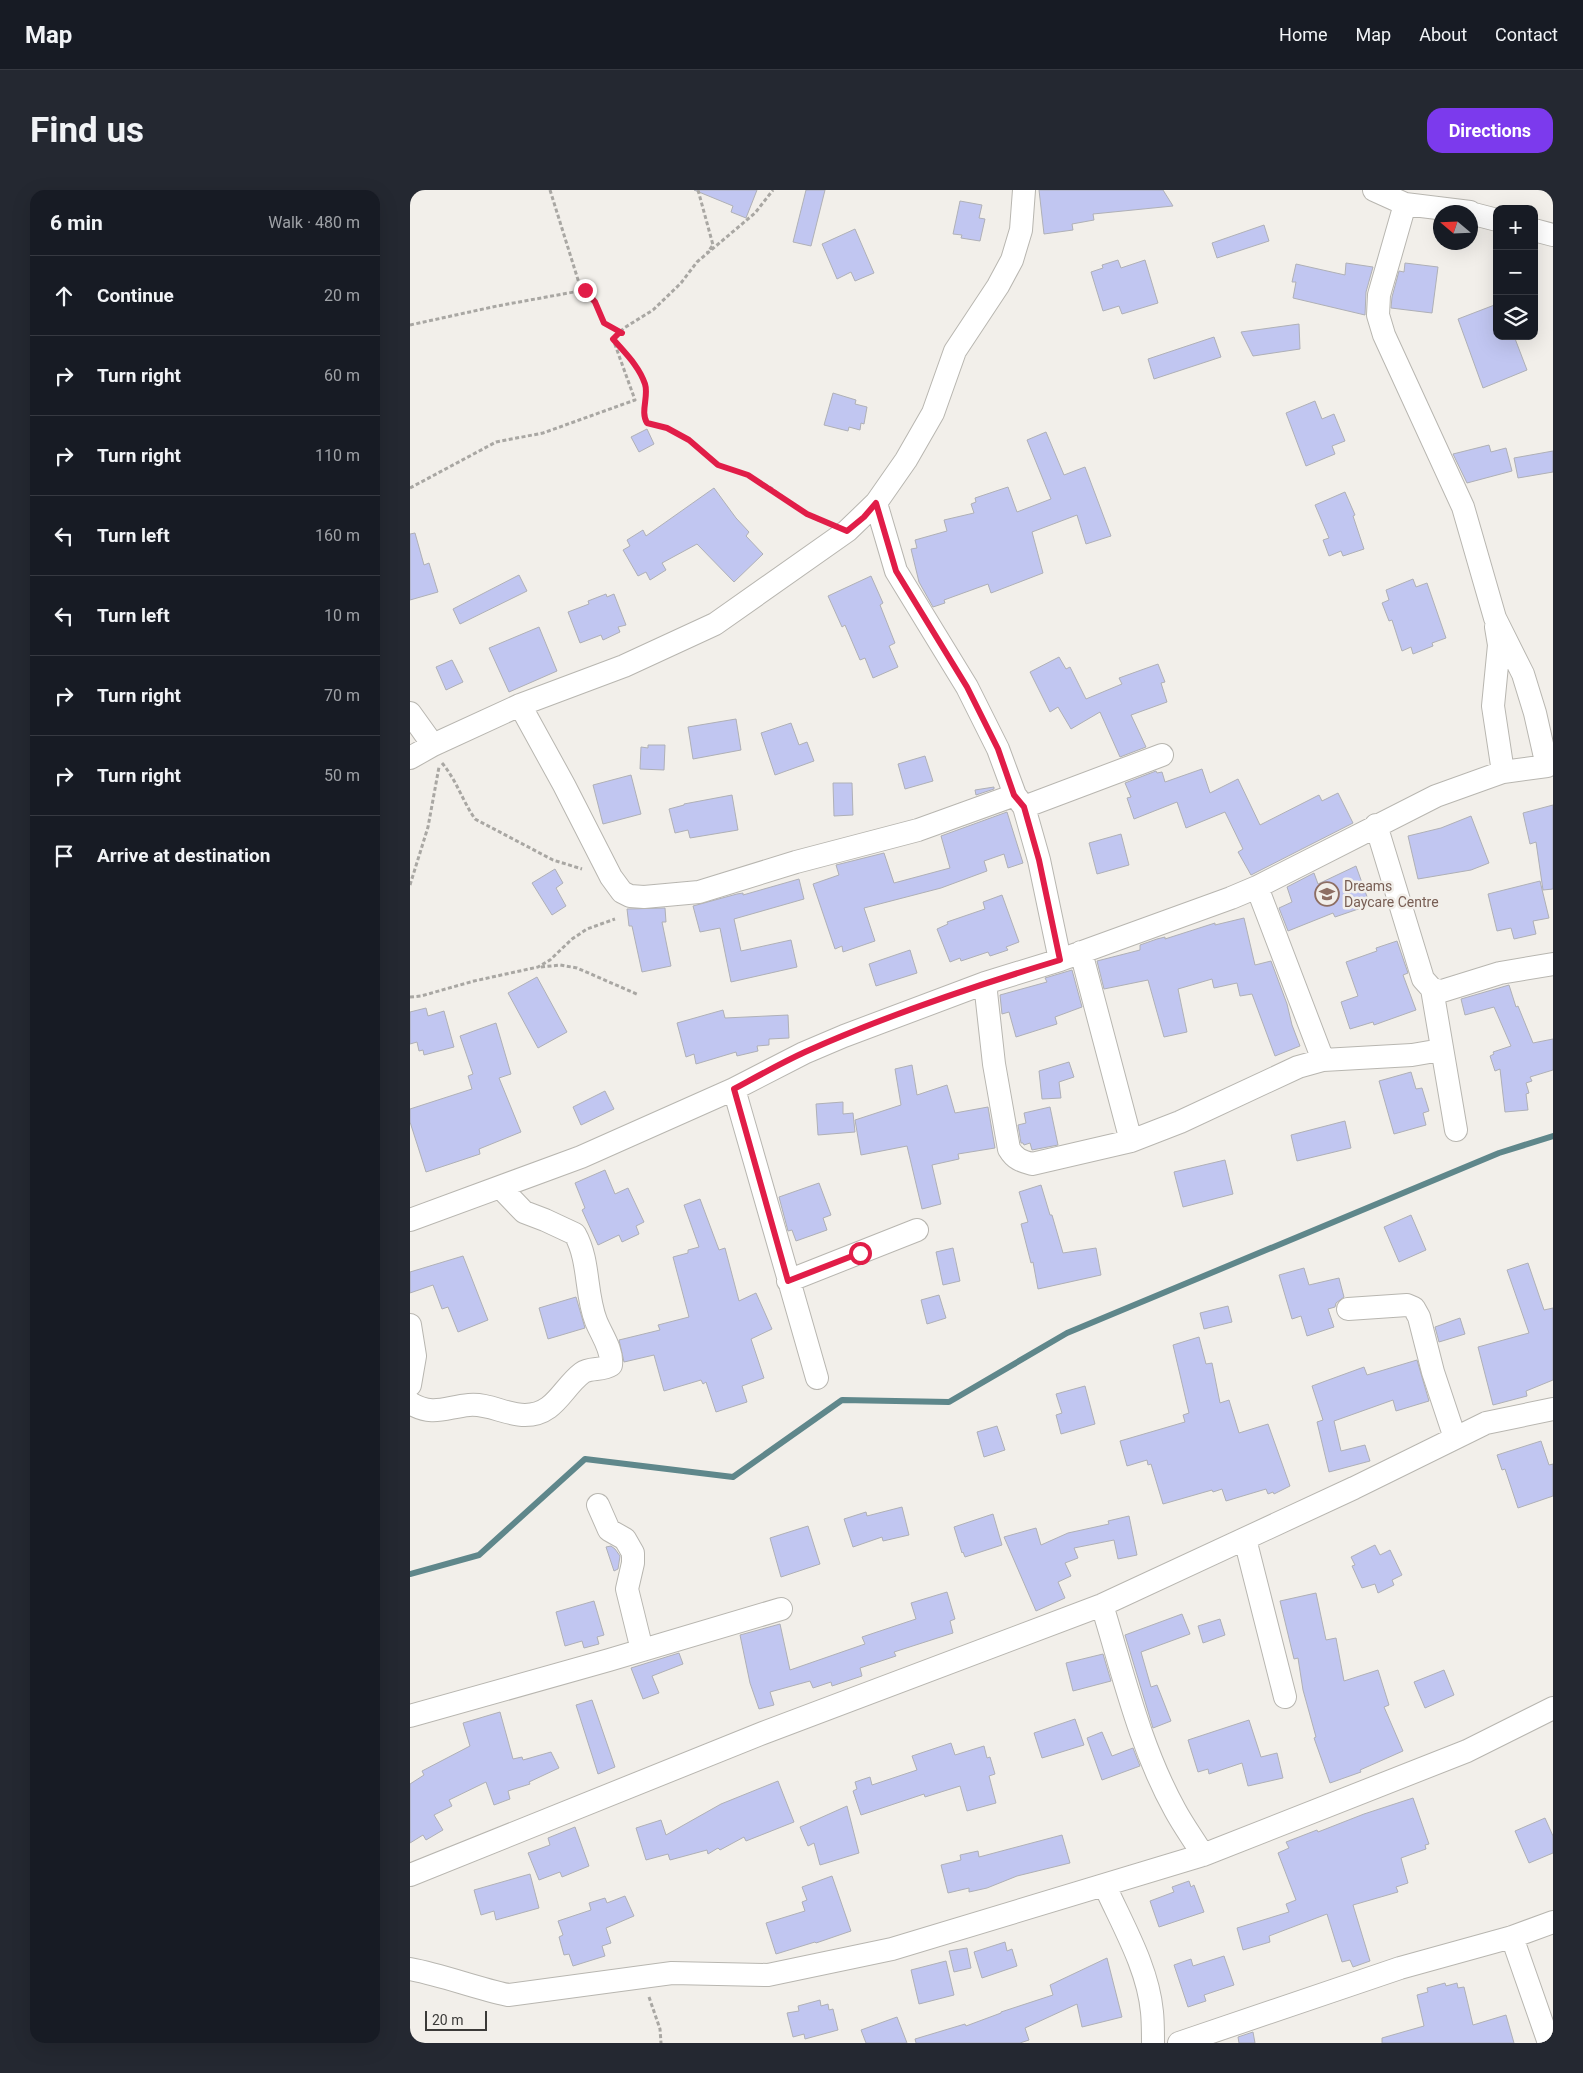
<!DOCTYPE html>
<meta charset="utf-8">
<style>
:root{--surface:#171b24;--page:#242831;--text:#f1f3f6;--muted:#9ea1a6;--line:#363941;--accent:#7c3aed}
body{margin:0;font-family:Roboto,sans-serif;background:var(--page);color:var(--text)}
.controls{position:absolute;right:15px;top:15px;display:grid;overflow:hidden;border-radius:10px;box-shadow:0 5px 20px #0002}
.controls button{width:45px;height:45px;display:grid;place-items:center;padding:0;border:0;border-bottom:1px solid var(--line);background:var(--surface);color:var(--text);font:25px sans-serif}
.compass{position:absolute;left:1023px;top:15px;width:45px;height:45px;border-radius:50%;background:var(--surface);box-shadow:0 5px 20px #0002;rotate:289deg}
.scale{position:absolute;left:15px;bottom:12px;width:62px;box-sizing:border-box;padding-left:5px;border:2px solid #3b3a38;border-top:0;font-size:14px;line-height:18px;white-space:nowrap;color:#3b3a38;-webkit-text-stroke:4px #f2efea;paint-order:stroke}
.stop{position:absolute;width:15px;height:15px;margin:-11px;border:4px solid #e11d48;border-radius:50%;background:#fff}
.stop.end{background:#e11d48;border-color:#fff;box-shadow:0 1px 5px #0008}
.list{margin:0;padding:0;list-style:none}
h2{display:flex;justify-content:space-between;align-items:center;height:65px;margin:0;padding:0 20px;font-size:21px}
h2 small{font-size:16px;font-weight:400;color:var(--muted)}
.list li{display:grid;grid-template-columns:32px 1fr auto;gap:15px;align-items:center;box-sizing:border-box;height:80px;padding:0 20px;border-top:1px solid var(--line)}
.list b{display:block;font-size:19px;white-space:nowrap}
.list em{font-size:16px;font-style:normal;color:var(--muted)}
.icon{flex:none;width:28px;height:28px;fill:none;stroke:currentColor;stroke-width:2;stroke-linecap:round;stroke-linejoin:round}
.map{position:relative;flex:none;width:1143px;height:1853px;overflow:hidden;border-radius:15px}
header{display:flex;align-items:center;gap:30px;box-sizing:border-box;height:70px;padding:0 25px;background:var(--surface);border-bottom:1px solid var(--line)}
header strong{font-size:24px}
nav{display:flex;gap:28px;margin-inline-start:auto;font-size:18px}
.intro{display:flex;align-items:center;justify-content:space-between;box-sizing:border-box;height:120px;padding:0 30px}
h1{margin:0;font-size:35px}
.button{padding:12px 22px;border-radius:15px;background:var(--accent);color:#fff;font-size:18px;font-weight:700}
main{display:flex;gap:30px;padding:0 30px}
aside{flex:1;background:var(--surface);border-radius:15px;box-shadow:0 5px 20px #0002}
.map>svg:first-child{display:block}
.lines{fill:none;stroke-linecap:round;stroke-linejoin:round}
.stream{stroke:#5f878b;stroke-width:6}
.building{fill:#c1c6f1;stroke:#afb0b6}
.minor-casing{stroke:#b8b6b0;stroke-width:24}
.path{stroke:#a9a7a3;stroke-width:3;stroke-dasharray:4 2.5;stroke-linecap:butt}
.minor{stroke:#fff;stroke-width:22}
.route{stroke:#e11d48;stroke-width:6}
.labels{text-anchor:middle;stroke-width:5;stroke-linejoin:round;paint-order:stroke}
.education-label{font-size:14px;fill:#785e54;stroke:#f2efea;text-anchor:start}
</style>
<header>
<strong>Map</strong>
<nav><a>Home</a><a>Map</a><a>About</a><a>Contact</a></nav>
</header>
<div class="intro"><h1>Find us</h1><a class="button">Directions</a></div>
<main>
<aside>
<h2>6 min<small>Walk · 480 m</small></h2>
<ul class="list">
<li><svg class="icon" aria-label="ahead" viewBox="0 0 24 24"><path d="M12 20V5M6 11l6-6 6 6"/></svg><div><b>Continue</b></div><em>20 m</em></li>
<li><svg class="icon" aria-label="right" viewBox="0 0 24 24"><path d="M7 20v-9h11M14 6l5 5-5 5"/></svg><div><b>Turn right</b></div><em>60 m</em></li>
<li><svg class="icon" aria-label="right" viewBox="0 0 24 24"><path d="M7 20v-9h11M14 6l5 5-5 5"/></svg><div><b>Turn right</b></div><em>110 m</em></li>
<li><svg class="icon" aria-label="left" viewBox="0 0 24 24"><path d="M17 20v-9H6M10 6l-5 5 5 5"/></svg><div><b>Turn left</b></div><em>160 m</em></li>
<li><svg class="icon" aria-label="left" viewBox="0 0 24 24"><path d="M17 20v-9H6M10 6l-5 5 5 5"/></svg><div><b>Turn left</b></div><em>10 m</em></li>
<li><svg class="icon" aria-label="right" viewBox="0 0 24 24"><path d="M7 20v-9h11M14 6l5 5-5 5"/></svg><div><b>Turn right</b></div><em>70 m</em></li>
<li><svg class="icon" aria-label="right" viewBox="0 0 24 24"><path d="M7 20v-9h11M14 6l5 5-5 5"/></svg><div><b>Turn right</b></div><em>50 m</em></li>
<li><svg class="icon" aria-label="arrive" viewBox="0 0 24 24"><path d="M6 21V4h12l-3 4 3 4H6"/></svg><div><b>Arrive at destination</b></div></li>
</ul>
</aside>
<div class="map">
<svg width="1143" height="1853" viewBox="0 0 1143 1853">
<rect width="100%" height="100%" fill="#f2efea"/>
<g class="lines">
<path class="stream" d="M0,1384L69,1365L175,1269L323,1287L432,1210L539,1212L657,1143L1089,963L1143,946"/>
</g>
<path class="building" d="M284,0H347L336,28L321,22L323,16Z
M396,0H415L401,56L383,52Z
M629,0H753L763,16L683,24L684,30L662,34L663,40L634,44Z
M550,11L572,15L569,28L575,29L570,51L551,48L552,45L543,44Z
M854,35L859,51L807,68L802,53Z
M445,39L464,83L445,91L441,82L427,89L412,54Z
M708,70L711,78L735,70L748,113L712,124L709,116L693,121L681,82L693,78L692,75Z
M936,73L963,77L956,102L955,125L883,108L886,92H882L886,74L935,85Z
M995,73L1028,77L1022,123L981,118L982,107L989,81L994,82Z
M1087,114V146H1104L1117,180L1073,198L1048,129Z
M889,134L890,159L843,166L831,142Z
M804,147L811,167L744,189L738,169Z
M423,203L446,210L445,214L457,217L454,234L451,233L450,240L439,237L438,241L414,235Z
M905,211L912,229L924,224L935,251L922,256L925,264L896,276L876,223Z
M237,239L244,254L229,262L221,247Z
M636,242L654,285L675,277L701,346L676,354L667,325L622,342L633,383L581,403L578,394L534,410L535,413L523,417L509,392L501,359L507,358L505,350L537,341L534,330L564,323L561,314L566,312L565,308L598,297L607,322L641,309L617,250Z
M1079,255L1081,262L1096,258L1102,281L1057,293L1043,264Z
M1143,261V282L1108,288L1104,268Z
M304,298L326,328L339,342L336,346L353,364L324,392L287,354L252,373L256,380L240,390L236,382L228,386L213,360L220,356L217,350L233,340L236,346Z
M935,302L945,325L943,326L954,359L933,366L931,361L919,366L913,350L919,348L905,315Z
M5,343L14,375L19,373L28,402L0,410V344Z
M109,385L117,401L50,434L43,419Z
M461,386L473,413L470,415L485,453L479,456L488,477L463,488L455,468L450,470L435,435L432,437L418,406Z
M1003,389L1006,397L1017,393L1036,448L1022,453L1023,456L1003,464L1001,457L992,461L982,430L979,431L972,413L979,410L976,400Z
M196,404L197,407L204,404L216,435L208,437L210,442L193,450L191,445L170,453L158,422L179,414L178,411Z
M129,437L147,481L99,502L79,458Z
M649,467L656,479L660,477L676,509L712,494L709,488L748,474L755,492L751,493L757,512L721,525L736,557L710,567L690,522L661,539L648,517L640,522L620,482Z
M42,470L53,492L36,500L26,477Z
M326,529L331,560L283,569L278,537Z
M381,533L389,555L397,552L404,571L365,585L351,543Z
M238,555H255L254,580L230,579L231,557L238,558Z
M515,566L523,591L495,599L488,574Z
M792,579L800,603L828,589L850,635L909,605L912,611L928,603L943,633L841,685L828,662L833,659L815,622L776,638L767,612L724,629L717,608L721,607L715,593L746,581L747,583L752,582L755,592Z
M221,585L231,624L193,634L183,595Z
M423,593H442L443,625L424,626Z
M584,597V599L566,605L565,600Z
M322,605L328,640L280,648L278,640L265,643L259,619L274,615V614Z
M1143,615V699L1133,700L1126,652L1120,654L1113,623Z
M597,622L613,673L598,678L594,664L574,671L577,681L531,698L454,718L465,751L433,762L432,756L425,759L403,694L429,685L426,675L474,663L484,693L540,678L531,646Z
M1061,626L1079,673L1061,680L1008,689L998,646L1031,638Z
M711,644L719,675L687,684L679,653Z
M946,676L960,715L925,727L923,723L878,741L869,718L882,712L877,697L904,683L908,694Z
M145,679L153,693L146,698L156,716L142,725L122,693Z
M389,689L394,709L324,729L331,761L381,750L387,777L321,792L310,738L290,742L283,716L327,704L333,703V705Z
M1130,691L1139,728L1123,731L1126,744L1104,749L1101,738L1087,741L1078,704Z
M592,705L609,752L596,757L598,760L580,766L578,762L551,771L550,768L540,772L527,739L538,734L537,732L575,719L573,712Z
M255,718L256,732H252L261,776L232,782L222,736H219L217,719Z
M834,728L845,775L861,771L877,814L882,835L890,856L865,866L842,804L830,806L827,793L804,798L802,789L768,799L777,842L754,847L738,790L694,799L687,771L730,760V755L747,749L755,747V749L805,733V735Z
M987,751L998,783L993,785L1006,820L964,835L963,832L940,839L931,812L948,806L936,772L967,761L966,758Z
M500,760L507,783L466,796L459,774Z
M662,780L672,817L645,827L647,834L606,847L599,822L592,824L590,805L637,792L635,788Z
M127,787L157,842L128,858L98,803Z
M1099,795L1106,817L1108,816L1123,853L1143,849V880L1120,887L1122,891L1116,893L1119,903L1116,904L1118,920L1095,922L1090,879L1085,881L1080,866L1084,864L1083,862L1101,856L1084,817L1055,825L1051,809Z
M16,818L18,826L34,821L44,857L14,865L13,860L9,861L7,852L0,854V822Z
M313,820L315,828L378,825L379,848L359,849V855L347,856L348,861L327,866L326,862L286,874L284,864L276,867L267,833Z
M86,833L101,884L89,888L111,942L69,959L70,964L16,982L0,932V919L62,899L58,886L63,884L50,846Z
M659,872L664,887L649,892L651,908L632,909L629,881Z
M502,875L507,905L537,895L545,923L578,917L585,958L548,964L549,969L522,975L531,1014L512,1019L497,956L451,965L445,930L491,915L485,879Z
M1001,882L1006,899L1012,898L1019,921L1013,923L1016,935L984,944L969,891Z
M195,901L204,919L171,935L163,917Z
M433,912V924L443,923L445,942L408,945L406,914Z
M640,917L648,955L622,960L620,953L614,955L613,953H611L608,935L616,933L614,923Z
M935,931L941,958L887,971L881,945Z
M815,970L823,1004L773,1017L764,982Z
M195,980L205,1004L218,998L234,1032L226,1036L229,1044L212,1052L209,1045L188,1055L172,1020L175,1018L165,993Z
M409,993L421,1025L413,1028L417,1040L386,1051L382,1040L378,1041L369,1007Z
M631,995L640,1025H642L653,1063L686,1058L691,1085L628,1099L623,1072L621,1073L611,1034L618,1032L609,1002Z
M290,1009L309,1060L315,1058L329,1111L346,1103L362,1139L341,1149L354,1188L332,1196L337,1212L306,1222L296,1192L293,1194L291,1190L254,1201L244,1165L214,1172L209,1150L250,1140L248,1135L279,1127L263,1067L278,1063V1060L289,1057L274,1015Z
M1001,1025L1016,1060L989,1072L974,1037Z
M543,1058L550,1091L533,1095L526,1062Z
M53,1066L78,1130L48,1142L38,1117L32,1119L23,1095L0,1103V1082Z
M1118,1073L1134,1120L1143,1118V1190L1116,1201L1117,1206L1083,1215L1068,1157L1119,1143L1097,1080Z
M894,1078L899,1095L929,1088L934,1107L926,1113L925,1117L918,1119L924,1137L897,1146L891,1126L882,1129L869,1085Z
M529,1105L536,1128L517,1134L511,1110Z
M166,1107L175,1138L138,1149L129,1118Z
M818,1116L822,1132L794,1139L790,1123Z
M1050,1128L1055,1144L1029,1152L1025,1137Z
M789,1147L796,1174L802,1173L810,1213L819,1210L829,1243L858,1234L880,1296L864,1304L863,1302L858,1304L856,1299L816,1311L812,1299L803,1302L802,1300L753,1314L741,1274L738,1275L737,1270L717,1276L710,1251L775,1232L773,1225L779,1223L763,1155Z
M1007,1170L1019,1211L986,1221L983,1210L924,1231L931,1261L955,1255L960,1271L919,1282L907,1232L913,1230L902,1196L954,1177L957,1185Z
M675,1196L685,1234L651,1244L646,1225L652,1223L646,1204Z
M587,1236L595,1260L574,1267L567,1242Z
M1131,1251L1139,1275L1143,1274V1306L1108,1318L1095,1279L1092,1280L1087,1265Z
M492,1317L499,1345L473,1351L472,1347L443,1357L434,1329L456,1322L457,1326Z
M583,1324L592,1355L555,1367L553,1362L552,1363L544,1337Z
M719,1326L727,1365L708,1369L704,1350L664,1358L668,1368L655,1373L661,1386L648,1392L655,1408L626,1421L594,1347L626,1338L631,1355L658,1343L699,1334L698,1331Z
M398,1336L410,1374L371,1387L360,1348Z
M965,1355L970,1365L980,1360L992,1385L982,1390L984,1395L968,1403L965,1394L952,1398L942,1376L945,1375L941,1367Z
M201,1356L205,1359L210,1366L208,1379L204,1381L196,1357Z
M537,1402L545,1429L540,1431L543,1443L484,1462L486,1466L450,1478L452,1486L422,1496L421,1492L403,1498L400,1491L360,1502L364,1515L349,1519L340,1493L330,1445L370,1434L380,1480L455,1454L452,1447L506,1429L501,1413Z
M906,1403L916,1450L926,1448L934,1491L968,1480L979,1515L974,1517L993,1561L950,1580L951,1582L920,1593L904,1548L906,1547L893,1500L888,1468L884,1469L870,1411Z
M184,1411L194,1445L187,1447L189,1454L174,1458L172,1451L155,1456L146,1422Z
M772,1424L780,1444L731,1462L741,1497L747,1495L761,1531L743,1538L715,1445Z
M810,1429L815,1445L793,1453L788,1436Z
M269,1463L273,1474L242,1486L249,1503L233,1509L221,1478Z
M693,1464L701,1491L663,1501L656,1473Z
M1034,1480L1044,1505L1015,1518L1004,1492Z
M182,1510L205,1577L188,1584L166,1515Z
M90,1522L103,1569L112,1567L113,1570L141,1562L149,1578L119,1592L120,1594L98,1601L100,1609L84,1615L76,1592L39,1610L42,1616L24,1625L33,1640L16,1650L13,1645L0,1653V1594L14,1585L12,1581L60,1556L53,1533Z
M665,1529L674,1555L632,1568L624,1543Z
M839,1530L851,1567L867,1563L873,1588L838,1596L832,1573L799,1584L798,1579L788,1582L778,1550Z
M692,1542L702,1566L723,1558L730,1576L692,1590L677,1548Z
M541,1553L545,1565L574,1556L577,1568L580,1567L585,1584L579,1586L586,1613L557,1621L550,1596L515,1607L514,1604L451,1625L443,1601L447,1599L445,1592L460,1587L462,1595L507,1580L502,1566Z
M368,1591L384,1632L336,1651L334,1647L310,1660L308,1658L298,1664L297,1660L260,1670L258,1664L236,1670L226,1638L251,1630L256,1645L311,1614Z
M1003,1608L1019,1654L1015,1655L1016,1659L991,1668L998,1693L986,1697L988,1702L943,1715L960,1771L943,1777L940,1770L932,1772L917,1724L859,1746L860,1752L833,1760L827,1738L879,1722L876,1714L886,1710L868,1663L879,1658L876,1652L907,1640L908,1642L954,1624Z
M437,1616L449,1663L410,1675L404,1653L398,1656L390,1637Z
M1135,1628L1143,1646V1663L1119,1673L1105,1641Z
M165,1637L179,1676L152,1687L150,1682L129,1690L118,1663L140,1655L138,1648Z
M652,1645L660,1673L607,1686L577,1698L559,1702V1698L538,1703L531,1675L551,1670L550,1665L568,1661L569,1667Z
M120,1684L129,1718L86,1730L84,1721L71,1725L64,1700Z
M422,1686L441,1741L406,1753L405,1752L366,1764L356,1733L395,1721L392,1712L397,1710L392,1697Z
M779,1691L781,1697L784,1695L794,1722L749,1737L740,1711L764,1702L762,1697Z
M215,1706L224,1726L196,1738L201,1753L192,1756L195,1766L163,1776L159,1764L154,1765L149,1747L153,1745L148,1731L181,1720L179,1713L195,1708L197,1713Z
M595,1752L597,1761L602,1759L607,1776L572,1788L564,1762Z
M557,1758L561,1778L544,1782L539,1761Z
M814,1766L824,1795L794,1805L796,1811L778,1817L764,1775L781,1769L783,1776Z
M697,1768L712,1827L672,1837L667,1814L615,1838L619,1850L610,1853H506L505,1849L555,1834L556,1836L591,1823V1822L643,1805L640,1795Z
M536,1771L544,1805L509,1814L501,1780Z
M1035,1793L1036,1796L1047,1793L1048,1798L1054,1797L1063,1835L1096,1825L1104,1853H972V1848L1014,1836L1007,1805L1018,1802L1017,1798Z
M410,1810L411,1816L418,1814L419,1820L423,1819L428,1840L395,1849L394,1844L383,1847L377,1823L389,1821L388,1816Z
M487,1827L497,1853H456L451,1840Z
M843,1842L845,1853H829L828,1847Z"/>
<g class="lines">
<g class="minor-casing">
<path id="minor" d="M964,0L995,14L1060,22
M995,14L969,105L968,125L974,145L1053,317L1085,428L1113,484L1125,523L1137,576
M1060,23L1087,30
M1124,40L1143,45
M466,313L486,381L557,497L588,559L605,605L614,617L629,670L650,770
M1086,437L1089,455L1083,516L1093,582
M110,515L154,595L201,687L212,702L220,706L234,707L289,702L386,672L508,640L605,605
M0,523L23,555
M0,568L23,555L110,515L214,476L305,434L437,341L466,313L496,270L523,223L545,161L588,96L602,70L611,40L614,0
M614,617L752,565
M966,635L1013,789L1022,799L1032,801L1090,783L1143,774
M847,697L913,870
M671,762L721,951
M575,793L584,874L599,959C605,969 611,971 622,974L721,951L770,932L888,877L913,870L1002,865L1031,860
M1022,799L1046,940
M324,899L407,1188
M0,1030L171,967L324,899L394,863L434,846L575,793L650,770L821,708L847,697L1026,606L1093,582L1137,576L1143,573
M378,1091L507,1040
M938,1119L997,1115L1004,1118L1009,1127L1023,1182L1045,1248
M0,1135L5,1166L0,1195
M0,1213C23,1227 36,1217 59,1215C78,1213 96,1225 115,1225C145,1225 152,1198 172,1183C180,1177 192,1181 201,1175C203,1160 191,1144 186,1131C175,1103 180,1071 165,1044L135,1030L114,1022L90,997
M188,1315L199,1340L215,1349L223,1363V1373L217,1399L232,1460
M835,1349L875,1507
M692,1415C713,1483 730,1557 765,1620C773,1635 784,1650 793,1665
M0,1526L199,1470L371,1419
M0,1685L353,1543L692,1415L944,1298L1076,1233L1143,1219
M695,1696C713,1736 738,1778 742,1822C743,1832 743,1843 743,1853
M1102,1747L1139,1853
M0,1779C33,1785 65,1798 98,1805L262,1783L358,1785L482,1759L793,1665L1057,1561L1143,1518
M769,1853L990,1778L1102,1747L1143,1732"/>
</g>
<path class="path" d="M140,0L169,93L181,106L194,133L211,143
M288,0L303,55L297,63
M0,135L87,116L175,100
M204,150C216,164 232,179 236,197C238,209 231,223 237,233L257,238L279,250L308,275L338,285L361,298L397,325L413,332
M0,298L86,252L133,243L225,210L203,149L214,138L243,120L271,93L287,72L345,23L363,0
M32,573C47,591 52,610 65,629L143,670L172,679
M0,695L18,637L29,577
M131,777L150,775L167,778L229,805
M0,807L11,806L64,791L128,777L140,770L162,749L177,739L205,729
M239,1807L250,1839L251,1853"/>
<use href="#minor" class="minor"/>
</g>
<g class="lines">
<path class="route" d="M175,100L185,112L194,133L212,143H209L203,149C215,163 229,176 235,194C239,206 230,222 237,233L257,238L279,250L308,275L338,285L397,324L437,341L454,327L466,313L486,381L557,497L588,559L604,605L614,617L629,670L650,770C564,796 477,825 395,862C371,873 348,886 324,899L378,1091L450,1063"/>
</g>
<defs>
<g id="school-ring" transform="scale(1.25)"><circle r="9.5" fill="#f2efea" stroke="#8d6e63" stroke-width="1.5"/><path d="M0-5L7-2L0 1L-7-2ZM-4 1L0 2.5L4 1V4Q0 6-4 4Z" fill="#8d6e63"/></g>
</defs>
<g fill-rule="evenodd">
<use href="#school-ring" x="917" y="704"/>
</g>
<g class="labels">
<g class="education-label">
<text x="934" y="701">Dreams<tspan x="934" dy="16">Daycare Centre</tspan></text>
</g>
</g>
</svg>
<div class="controls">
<button>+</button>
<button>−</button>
<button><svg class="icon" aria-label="layers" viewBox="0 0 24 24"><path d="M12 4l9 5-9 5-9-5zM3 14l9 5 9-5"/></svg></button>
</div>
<svg class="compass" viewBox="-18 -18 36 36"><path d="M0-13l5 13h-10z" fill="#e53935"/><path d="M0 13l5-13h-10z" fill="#9ea1a6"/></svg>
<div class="scale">20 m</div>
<div class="stop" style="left:450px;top:1063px"></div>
<div class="stop end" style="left:175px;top:100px"></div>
</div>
</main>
